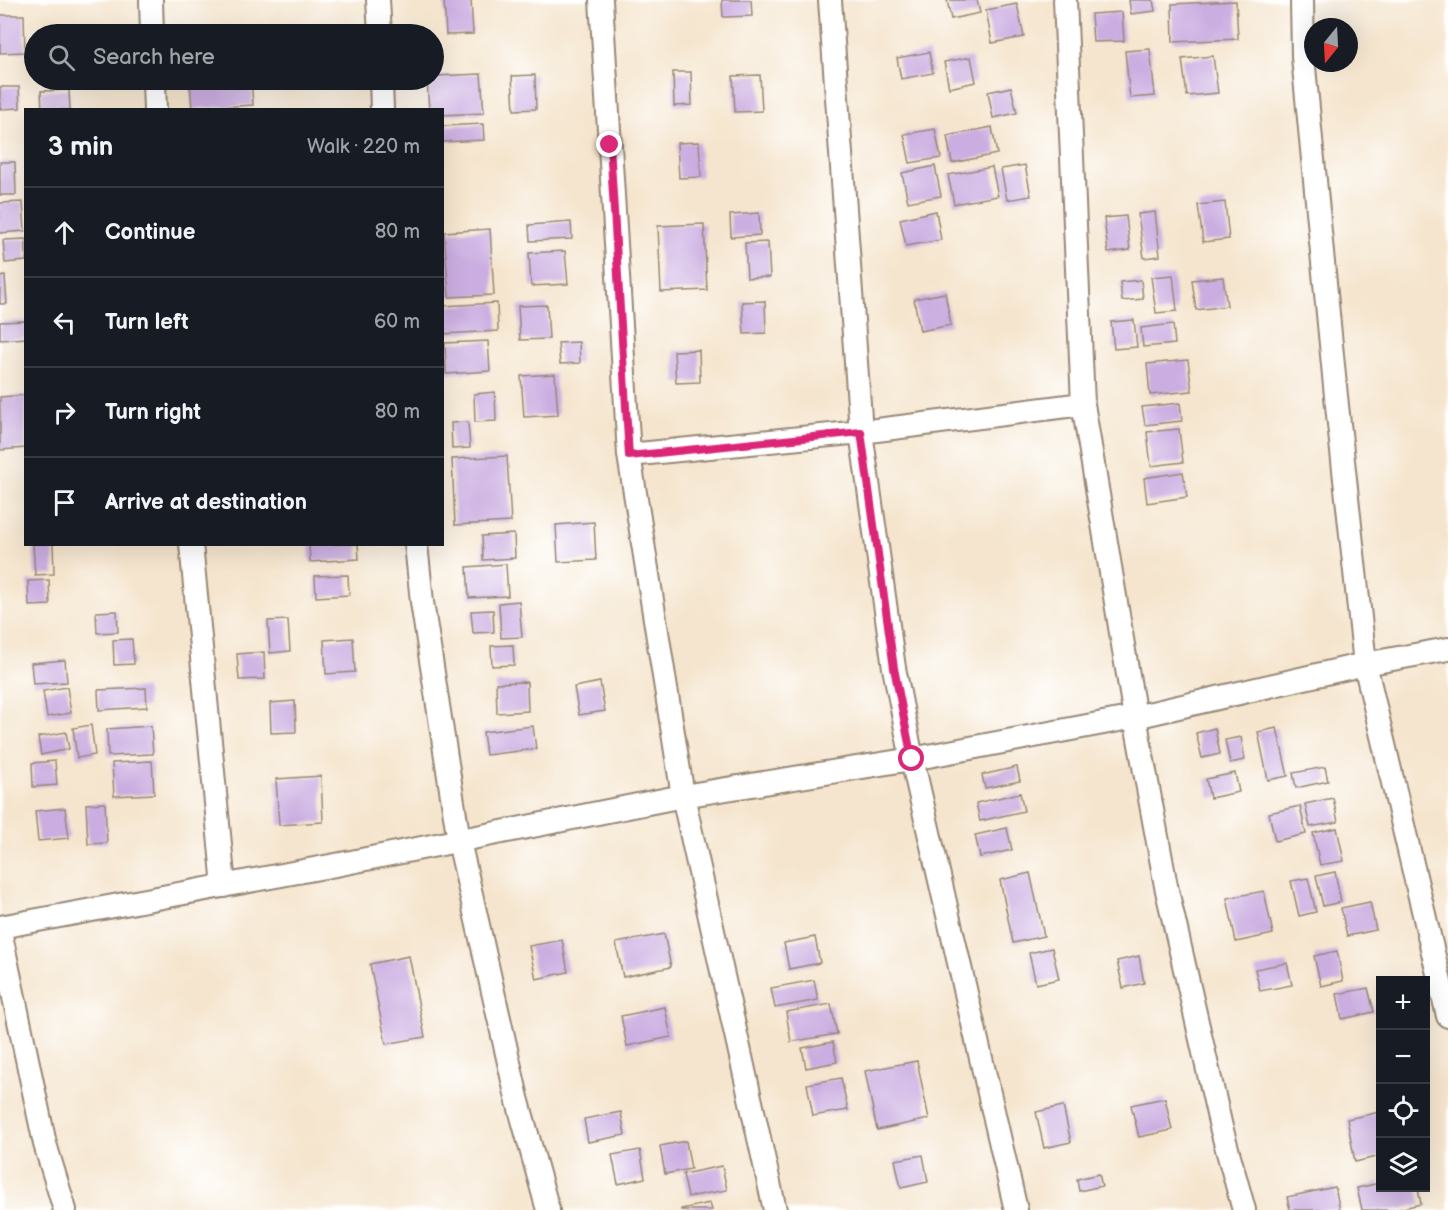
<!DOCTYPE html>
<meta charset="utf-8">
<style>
:root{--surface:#171b24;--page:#20242c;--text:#f1f3f6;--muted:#9ea1a6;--line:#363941}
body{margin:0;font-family:"Balsamiq Sans",sans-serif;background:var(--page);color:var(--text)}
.controls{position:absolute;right:18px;bottom:18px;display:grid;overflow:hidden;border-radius:0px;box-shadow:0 6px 24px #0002}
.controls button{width:54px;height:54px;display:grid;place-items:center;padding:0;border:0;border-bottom:2px solid var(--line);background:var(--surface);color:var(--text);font:30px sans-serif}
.compass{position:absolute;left:1304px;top:18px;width:54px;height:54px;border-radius:50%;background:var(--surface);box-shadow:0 6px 24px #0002;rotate:198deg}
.stop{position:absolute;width:18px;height:18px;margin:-14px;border:4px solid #db2777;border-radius:50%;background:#fff}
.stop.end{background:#db2777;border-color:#fff;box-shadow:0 2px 6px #0008}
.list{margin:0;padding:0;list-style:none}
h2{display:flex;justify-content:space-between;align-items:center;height:78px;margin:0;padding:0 24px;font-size:26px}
h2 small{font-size:20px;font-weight:400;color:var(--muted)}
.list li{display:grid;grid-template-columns:39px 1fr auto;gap:18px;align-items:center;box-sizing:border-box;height:90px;padding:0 24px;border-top:2px solid var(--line)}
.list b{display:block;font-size:22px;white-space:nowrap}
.list em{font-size:20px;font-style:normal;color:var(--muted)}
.icon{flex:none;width:33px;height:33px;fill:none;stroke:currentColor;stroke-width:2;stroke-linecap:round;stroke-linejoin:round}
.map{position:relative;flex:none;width:1448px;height:1210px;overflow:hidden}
.search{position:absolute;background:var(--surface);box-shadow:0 6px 24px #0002;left:24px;top:24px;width:420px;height:66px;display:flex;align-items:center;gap:15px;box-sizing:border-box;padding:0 21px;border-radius:33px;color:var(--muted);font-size:22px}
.panel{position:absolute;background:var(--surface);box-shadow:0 6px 24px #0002;left:24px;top:108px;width:420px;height:438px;border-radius:0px}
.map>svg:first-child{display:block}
.building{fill:#cbade1}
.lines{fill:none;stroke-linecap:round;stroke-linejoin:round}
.minor-casing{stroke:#988876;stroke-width:26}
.minor{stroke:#fff;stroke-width:22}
.route{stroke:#db2777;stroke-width:8}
</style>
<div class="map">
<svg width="1448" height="1210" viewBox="0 0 1448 1210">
<rect width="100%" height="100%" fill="#fff"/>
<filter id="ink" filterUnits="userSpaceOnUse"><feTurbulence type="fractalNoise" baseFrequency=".0167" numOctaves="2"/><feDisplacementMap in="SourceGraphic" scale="12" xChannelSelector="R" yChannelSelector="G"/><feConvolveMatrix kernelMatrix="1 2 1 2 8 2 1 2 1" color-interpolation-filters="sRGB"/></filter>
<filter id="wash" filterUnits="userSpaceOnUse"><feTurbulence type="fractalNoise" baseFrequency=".008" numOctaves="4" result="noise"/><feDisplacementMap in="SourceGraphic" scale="24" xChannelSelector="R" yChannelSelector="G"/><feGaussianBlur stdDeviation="1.35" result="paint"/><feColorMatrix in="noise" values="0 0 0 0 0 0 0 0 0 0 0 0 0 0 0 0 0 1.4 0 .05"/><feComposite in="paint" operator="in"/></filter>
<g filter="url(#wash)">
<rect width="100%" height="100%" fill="#f5e5ce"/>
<g id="blocks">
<path class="building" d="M471,0L473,34L446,35L444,1Z
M722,0H751L752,16L723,17Z
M947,0H977L980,13L951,19Z
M1129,0H1153L1155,11L1131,14Z
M1236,1L1238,39L1173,42L1172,4Z
M1017,4L1024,37L992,43L986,10Z
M1122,12L1124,41L1093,42L1091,14Z
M0,15H24L25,52L0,53Z
M1150,49L1155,96L1130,98L1125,51Z
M929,52L933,73L901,79L897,58Z
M1213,56L1218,93L1187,96L1182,59Z
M971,57L976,82L949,88L944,62Z
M673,72H691L692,105L674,106Z
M481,74L484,113L442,115V110H429L427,80H434V76Z
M535,75L536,109L514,110L512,76Z
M760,75L762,111L735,112L733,76Z
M251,80L253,105L192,109L190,82Z
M0,87H19L20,108L0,109Z
M1011,87L1017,113L993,118L988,92Z
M69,90L70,110H42L41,91Z
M483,124L484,140L442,142V126Z
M992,127L997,154L952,163L947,136Z
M935,129L941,158L910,163L904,134Z
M699,142L701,177L679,178L677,143Z
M0,162H15L16,195H0Z
M1025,165L1031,196L1007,200L1001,169Z
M935,166L941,196L908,202L902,173Z
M992,167L998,196L954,204L948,175Z
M23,202L25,231L0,233V203Z
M1225,202L1229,239L1203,242L1198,205Z
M936,211L941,240L906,246L900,219Z
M1155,212L1160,256L1144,258L1138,214Z
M759,213L760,235L731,237L730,215Z
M1126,216L1130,250L1108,253L1104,218Z
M571,222L572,239L530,241L529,225Z
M704,224L707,290L661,292L658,226Z
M490,229L494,295L449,297L444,232Z
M26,239V261L5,263L3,240Z
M768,242L770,277L747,278L745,243Z
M565,251L568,284L531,286L529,253Z
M1173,275L1177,311L1156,313L1151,277Z
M5,276L7,304H0V277Z
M1223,277L1227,306L1196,310L1192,280Z
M1141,280L1143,299L1122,301L1120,282Z
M945,293L951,325L920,331L914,299Z
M765,301L766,333L744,334L742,302Z
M497,303L498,331L442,334V306Z
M547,305L549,339L520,340L518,306Z
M1134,320L1137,347L1114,349L1111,322Z
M26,321V338L0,340V322Z
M1173,324L1175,344L1143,347L1141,328Z
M488,341L490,371L446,374L445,343Z
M579,342L580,363L560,364L558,343Z
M699,350L700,382L676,383L674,351Z
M1188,360L1192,391L1150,395L1147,364Z
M555,374L558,415L524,417L521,376Z
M495,392L496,421L475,422L474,394Z
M26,395V448L0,450V397Z
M1180,403L1182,421L1145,425L1142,407Z
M468,422L470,448L452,449L451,423Z
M1179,429L1183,462L1151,466L1147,432Z
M507,456L511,522L455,525L452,459Z
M1183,472L1187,497L1147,503L1144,478Z
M594,522L596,560L558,562L556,525Z
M514,534L515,558L483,560L482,536Z
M33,544H53L54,574L35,575Z
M309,544H358L359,559L310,562Z
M506,564L508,596L469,598L467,567Z
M348,575L349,595L316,597L315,576Z
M49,580L50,605L29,606L28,581Z
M519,601L522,637L501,638L499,603Z
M493,610L494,632L473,633L471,611Z
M117,611L118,632L97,633L96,612Z
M288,620L290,651L270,653L268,621Z
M353,638L355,672L326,674L324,640Z
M132,639L134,664L114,665L113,640Z
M513,645L514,665L492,666L491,646Z
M264,652L265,679L239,680L237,654Z
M65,660L67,682L33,684L31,663Z
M527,682L528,711L497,713L496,683Z
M600,682L605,711L579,715L574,687Z
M67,687L71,713L47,717L43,691Z
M146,688L147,707L99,710L98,690Z
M295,701L296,732L271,733L270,703Z
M91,725L95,755L77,758L73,728Z
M151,726L153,754L108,756L107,729Z
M533,726L536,749L486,755L483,732Z
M1215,728L1220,754L1202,758L1196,733Z
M1277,728L1288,776L1268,780L1258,732Z
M66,732L69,749L41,755L38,737Z
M1241,737L1245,760L1230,763L1225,740Z
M55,761L57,785L33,787L32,763Z
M152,761L154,794L114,796L112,763Z
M1017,767L1020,781L985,788L982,775Z
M1325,767L1328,781L1296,788L1293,773Z
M1235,773L1239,792L1210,798L1206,779Z
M321,776L323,822L279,825L276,779Z
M1020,793L1024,811L980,821L976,803Z
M1333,798L1338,822L1310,827L1305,804Z
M105,803L107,843L88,844L86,804Z
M1300,806L1306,834L1275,841L1269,813Z
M65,808L69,838L38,841L35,811Z
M1007,828L1012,850L980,857L975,835Z
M1337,828L1344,861L1320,865L1313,833Z
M1335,872L1341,902L1323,906L1316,876Z
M1030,873L1044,936L1013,943L1000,880Z
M1308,878L1316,912L1299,916L1291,881Z
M1264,891L1273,934L1236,942L1227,898Z
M1370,902L1376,930L1347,936L1341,908Z
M664,934L671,967L623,977L616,943Z
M815,937L820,963L789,969L784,943Z
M562,940L568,972L536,979L529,946Z
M1052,948L1059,979L1036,984L1029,953Z
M1337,951L1343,981L1321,986L1314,956Z
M409,956L425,1037L386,1044L370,964Z
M1139,956L1144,983L1123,988L1117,961Z
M1287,963L1292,985L1260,991L1255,969Z
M814,980L818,1000L775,1008L771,988Z
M1368,988L1374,1012L1342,1019L1337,994Z
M831,1004L837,1034L791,1042L786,1012Z
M665,1007L671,1037L627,1046L621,1016Z
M833,1042L837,1062L806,1068L802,1048Z
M917,1061L929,1119L877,1130L865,1071Z
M841,1078L848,1110L813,1116L807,1084Z
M1165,1098L1172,1130L1139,1137L1131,1105Z
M1063,1106L1071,1142L1044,1148L1036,1112Z
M621,1112L625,1135L588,1142L584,1119Z
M1380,1112V1156L1355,1162L1347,1119Z
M686,1141L691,1169L665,1174L660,1146Z
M640,1150L645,1178L618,1184L612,1155Z
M923,1155L928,1182L901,1188L895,1160Z
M722,1166L727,1190L688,1197L683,1174Z
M1099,1174L1102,1186L1079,1191L1077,1179Z
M1380,1183V1188H1418L1421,1204L1394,1210H1362L1357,1188Z
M1335,1187L1340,1210H1290L1287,1197Z
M710,1203L712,1210H681V1209Z"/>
</g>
</g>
<g filter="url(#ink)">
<use href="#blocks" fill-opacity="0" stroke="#988876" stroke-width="1.5"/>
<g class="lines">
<g class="minor-casing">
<path id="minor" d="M151,0L152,34
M378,0L380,34
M601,0L629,455L683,796L775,1210
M830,0L861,432L894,668L912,759L1016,1210
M1065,0L1083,404L1135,717L1166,886L1221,1127L1244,1210
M1302,0L1303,57L1336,396L1365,664L1448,1016
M154,80L155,110
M381,80L382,110
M629,455L861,432L1083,404
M191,544L224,886
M416,544L422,602L459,841L517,1098L548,1210
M0,927L341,864L683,796L912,759L1135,717L1365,664L1448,649
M0,931L45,1144L65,1210"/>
</g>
<use href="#minor" class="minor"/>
</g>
</g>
<g class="lines" filter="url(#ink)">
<path class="route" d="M610,145L629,456L861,432L894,668L912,759"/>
</g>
</svg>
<div class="controls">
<button>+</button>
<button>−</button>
<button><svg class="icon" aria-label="locate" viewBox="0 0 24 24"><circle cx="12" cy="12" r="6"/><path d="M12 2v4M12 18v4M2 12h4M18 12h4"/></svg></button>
<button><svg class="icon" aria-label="layers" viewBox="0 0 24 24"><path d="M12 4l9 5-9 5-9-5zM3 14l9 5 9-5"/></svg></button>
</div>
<svg class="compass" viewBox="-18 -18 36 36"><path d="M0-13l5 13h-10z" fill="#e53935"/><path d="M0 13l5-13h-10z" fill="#9ea1a6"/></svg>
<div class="stop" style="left:912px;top:759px"></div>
<div class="stop end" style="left:610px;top:145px"></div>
<div class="search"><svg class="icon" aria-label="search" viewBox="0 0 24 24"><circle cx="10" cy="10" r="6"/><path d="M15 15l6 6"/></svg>Search here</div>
<section class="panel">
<h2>3 min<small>Walk · 220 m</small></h2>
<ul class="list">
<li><svg class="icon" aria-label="ahead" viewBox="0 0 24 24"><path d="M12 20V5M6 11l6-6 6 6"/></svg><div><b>Continue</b></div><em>80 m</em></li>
<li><svg class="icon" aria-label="left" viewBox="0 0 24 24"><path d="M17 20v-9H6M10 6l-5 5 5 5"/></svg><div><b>Turn left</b></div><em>60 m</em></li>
<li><svg class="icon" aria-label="right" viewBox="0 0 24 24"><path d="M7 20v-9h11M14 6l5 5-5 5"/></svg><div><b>Turn right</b></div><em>80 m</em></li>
<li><svg class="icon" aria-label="arrive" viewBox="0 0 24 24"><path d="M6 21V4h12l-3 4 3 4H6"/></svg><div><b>Arrive at destination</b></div></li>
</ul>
</section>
</div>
